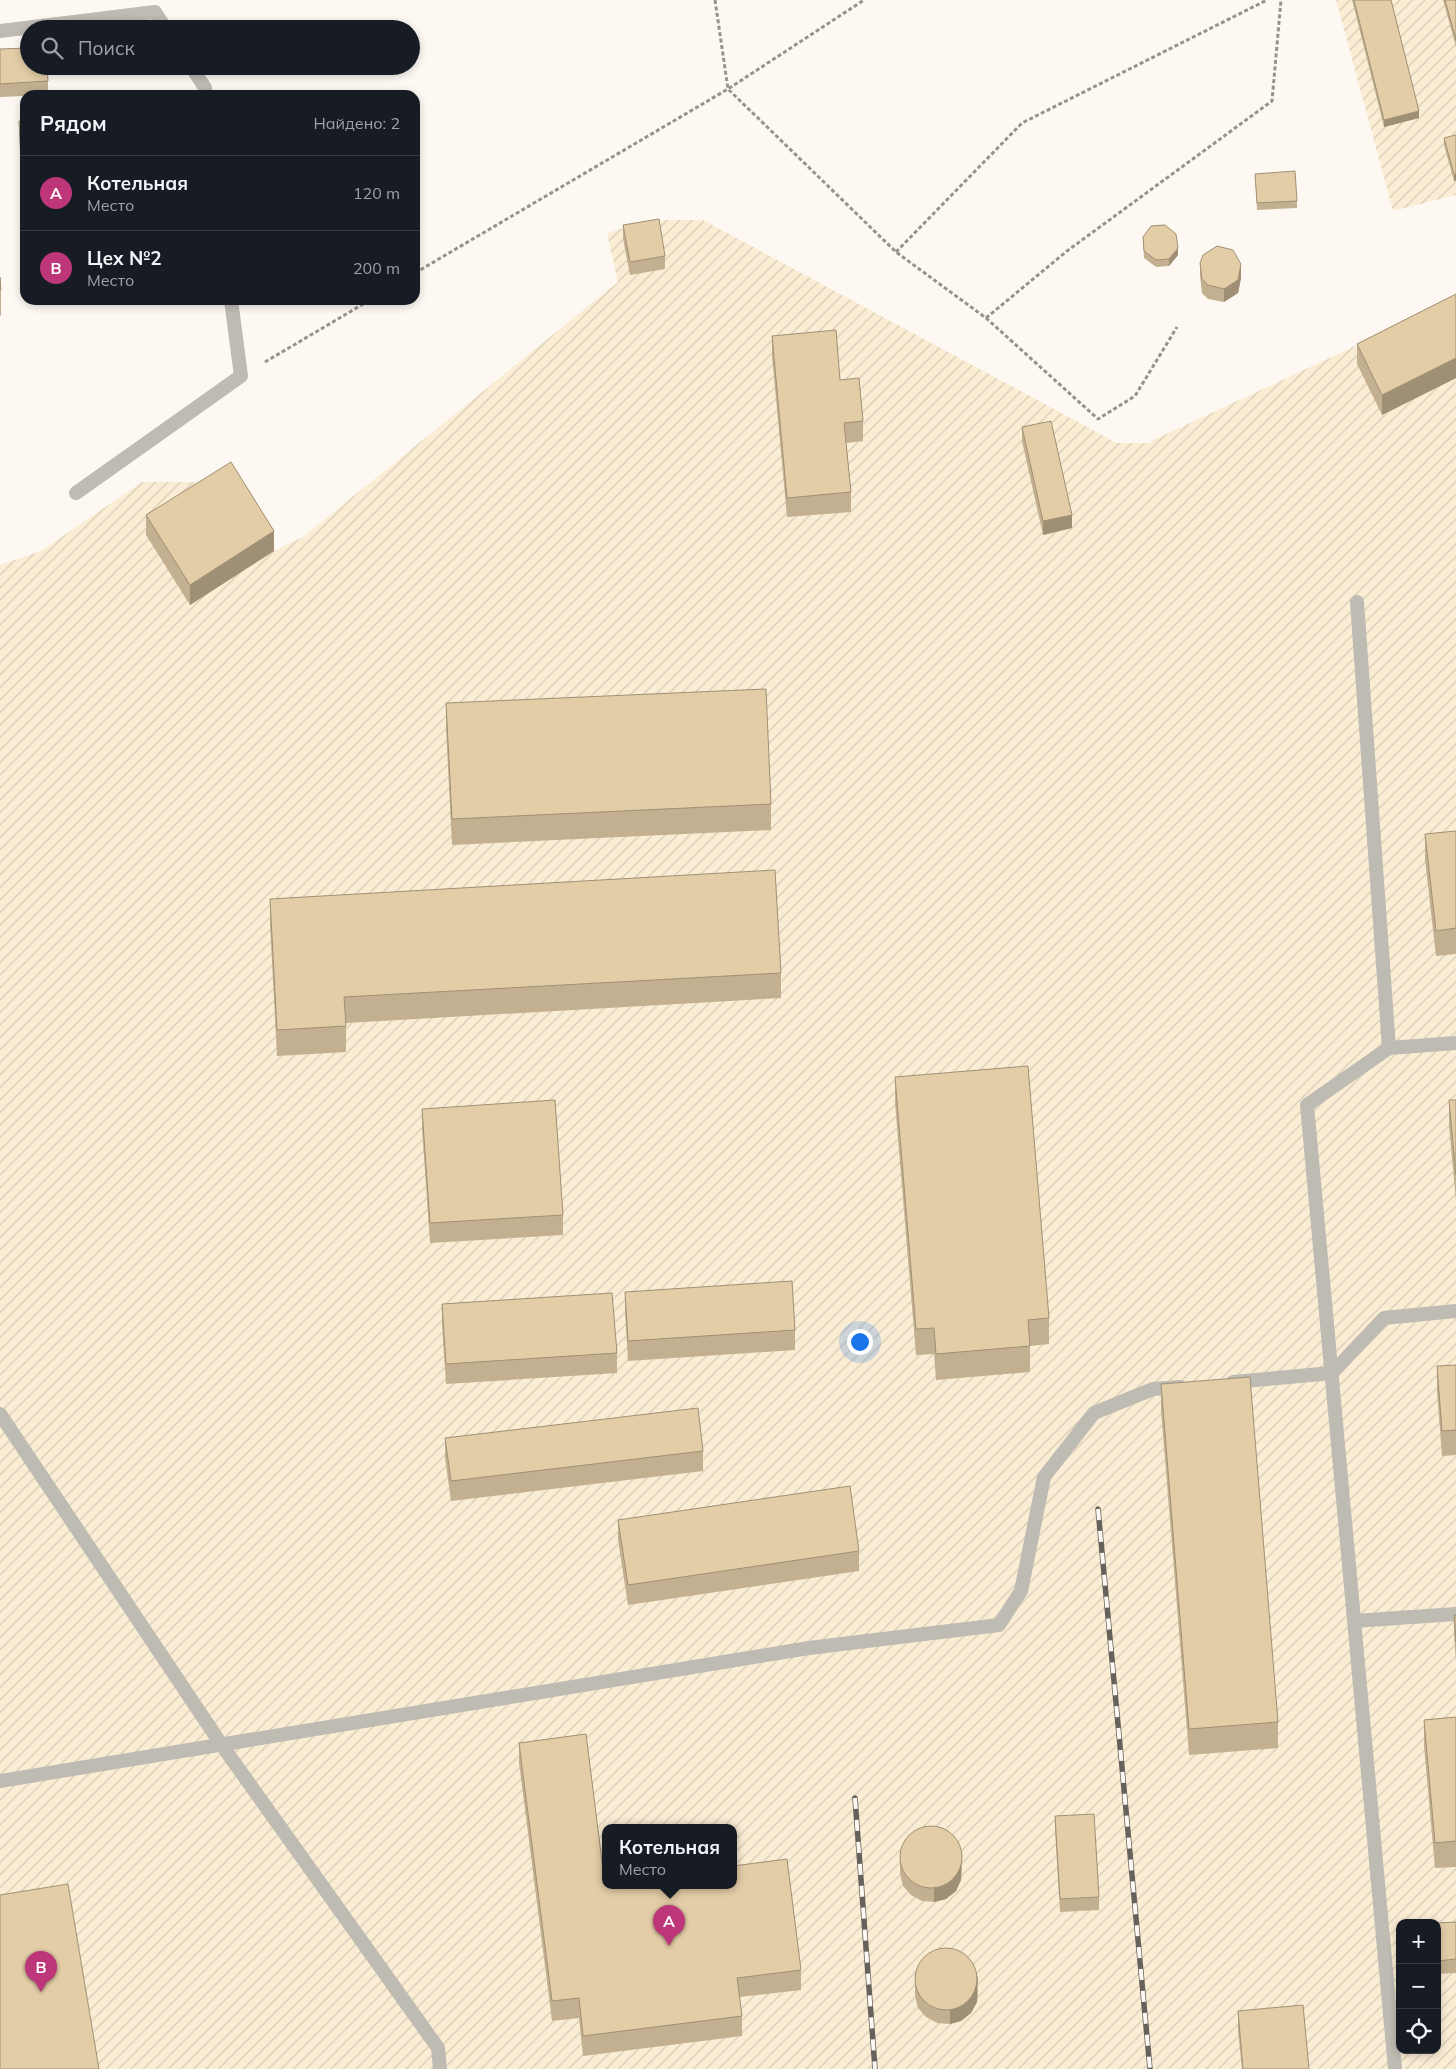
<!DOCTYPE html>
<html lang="ru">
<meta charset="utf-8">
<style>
:root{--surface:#171b24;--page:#242831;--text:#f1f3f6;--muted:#9ea1a6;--line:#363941;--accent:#bc3679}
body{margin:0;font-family:Mulish,sans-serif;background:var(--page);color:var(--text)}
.controls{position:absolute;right:15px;bottom:15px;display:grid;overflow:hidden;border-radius:10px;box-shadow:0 2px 8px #0003}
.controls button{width:45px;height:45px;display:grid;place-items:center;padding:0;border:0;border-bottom:1px solid var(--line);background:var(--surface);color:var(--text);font:25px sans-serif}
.you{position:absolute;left:859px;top:1341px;width:18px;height:18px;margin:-12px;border:4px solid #fff;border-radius:50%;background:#1a73e8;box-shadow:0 0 0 8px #1a73e833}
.badge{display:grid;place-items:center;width:32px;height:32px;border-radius:50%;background:var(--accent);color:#fff;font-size:16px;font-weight:700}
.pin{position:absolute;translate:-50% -41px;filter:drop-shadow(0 1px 2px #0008)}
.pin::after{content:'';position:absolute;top:26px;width:18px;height:15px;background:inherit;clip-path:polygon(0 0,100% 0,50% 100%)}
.popup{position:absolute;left:602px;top:1824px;width:135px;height:65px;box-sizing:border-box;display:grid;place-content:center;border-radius:10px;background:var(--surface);filter:drop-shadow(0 1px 4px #0005);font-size:16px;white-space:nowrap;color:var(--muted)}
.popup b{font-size:19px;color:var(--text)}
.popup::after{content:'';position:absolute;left:50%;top:100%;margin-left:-10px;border:10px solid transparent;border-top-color:var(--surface)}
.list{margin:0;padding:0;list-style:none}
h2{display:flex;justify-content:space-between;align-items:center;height:65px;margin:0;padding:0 20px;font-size:21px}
h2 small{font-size:16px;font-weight:400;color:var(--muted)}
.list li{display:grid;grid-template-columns:32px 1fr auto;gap:15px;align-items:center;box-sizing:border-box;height:75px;padding:0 20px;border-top:1px solid var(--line)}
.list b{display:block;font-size:19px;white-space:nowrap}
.list p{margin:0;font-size:16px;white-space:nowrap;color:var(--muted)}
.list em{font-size:16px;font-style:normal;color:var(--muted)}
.icon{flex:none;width:28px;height:28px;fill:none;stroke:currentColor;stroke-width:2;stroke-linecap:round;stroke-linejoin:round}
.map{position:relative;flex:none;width:1456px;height:2069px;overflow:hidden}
.search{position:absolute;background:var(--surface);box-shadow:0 2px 8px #0003;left:20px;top:20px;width:400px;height:55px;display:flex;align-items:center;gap:12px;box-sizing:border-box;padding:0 18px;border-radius:28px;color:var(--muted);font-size:19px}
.panel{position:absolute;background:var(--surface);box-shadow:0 2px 8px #0003;left:20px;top:90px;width:400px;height:215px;border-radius:15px}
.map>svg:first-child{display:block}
.industrial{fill:url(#industrial-furrows);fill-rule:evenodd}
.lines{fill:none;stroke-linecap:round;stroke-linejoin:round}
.path{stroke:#97938c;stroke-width:3;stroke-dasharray:4 2.5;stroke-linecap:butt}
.service{stroke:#bebbb3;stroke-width:14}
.rail-casing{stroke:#66625b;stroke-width:5.5}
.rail{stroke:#fdf9f2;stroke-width:4;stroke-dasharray:11;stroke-linecap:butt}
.wall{fill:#c3b090}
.shaded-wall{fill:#9f9075}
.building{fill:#e3cda7;stroke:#9f9075}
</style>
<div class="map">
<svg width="1456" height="2069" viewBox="0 0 1456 2069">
<defs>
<pattern id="industrial-furrows" width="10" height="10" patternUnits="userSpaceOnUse" patternTransform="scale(1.25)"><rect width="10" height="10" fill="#fbedd4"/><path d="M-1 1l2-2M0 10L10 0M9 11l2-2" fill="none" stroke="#d7cbb6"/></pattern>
</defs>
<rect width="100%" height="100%" fill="#fdf9f2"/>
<path class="industrial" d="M1336,0H1456V195L1393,211Z
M650,220H703L1117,443H1147L1456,299V2069H0V565L41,551L142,482H231L274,551L303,537L618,282L607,233ZM605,1827H733V1885H605ZM1400,1923H1437V2050H1400Z"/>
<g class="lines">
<path class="path" d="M715,0L728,89L896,252L986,318L1098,419L1135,396L1177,327
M896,252L1022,123L1267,0
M415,273L728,89L864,0
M986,318L1067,251L1272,101L1281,0
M265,362L370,300"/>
<path class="service" d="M0,31L155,12L166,29
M191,66L205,88L206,95
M76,493L241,376L231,300
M1357,602L1389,1048L1307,1105L1395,2069
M1389,1048L1456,1043
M1233,1382L1332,1373L1384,1318L1456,1311
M0,1414L221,1744L438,2048L440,2069
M1354,1621L1456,1614
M0,1781L809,1648L999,1625L1021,1591L1044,1477L1094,1413L1153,1389L1180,1387"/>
<g class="rail-casing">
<path id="rail" d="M1098,1509L1150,2069
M855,1798L875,2069"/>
</g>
<use href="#rail" class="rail"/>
</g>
<path class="wall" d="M1352,0H1391L1419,118L1384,127Z
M1443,0H1456V47Z
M0,49L48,81V94L25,95V96L0,97Z
M19,121H25V201H23L19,135Z
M1456,135L1454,181L1444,145V138Z
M1255,174L1297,201V208L1257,210Z
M623,225L665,256V269L630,275L623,239Z
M1143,237L1178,255L1169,266L1156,267L1144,258Z
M1200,263L1241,278L1238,293L1224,302L1208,299L1202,293L1200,276Z
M0,277L1,290V315L0,316Z
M1456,294V378L1382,415L1357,364V344Z
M772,336L840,380L863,421V441L846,443L851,492V512L787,517L772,356Z
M1022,427L1072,528L1043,535L1022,441Z
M146,515L274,551L190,605L146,535Z
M446,703L771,804V830L452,845L446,729Z
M1456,831V954L1436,956L1425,860V834Z
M270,899L781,973V998L346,1023V1052L277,1056L270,925Z
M895,1077L1049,1318V1344L1030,1346V1372L936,1380L934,1354L916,1355L895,1103Z
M1449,1100H1456V1201L1449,1126Z
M422,1109L563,1215V1235L430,1243L422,1129Z
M625,1292L795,1330V1350L628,1361L625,1312Z
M442,1304L617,1353V1373L446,1384L442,1324Z
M1456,1365V1455L1442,1456L1437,1392V1366Z
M1161,1384L1278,1722V1748L1189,1755L1161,1410Z
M445,1438L703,1451V1471L451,1501L445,1458Z
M618,1520L859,1551V1571L628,1605L618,1540Z
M1454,1615H1456V1662L1454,1635Z
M1456,1717V1867L1435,1868L1424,1746V1720Z
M519,1743L604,1883L801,1970V1990L739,1997L742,2016V2036L583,2056L579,2018L552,2021L519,1763Z
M1055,1816L1099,1897V1910L1060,1912L1055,1830Z
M900,1860L962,1867L961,1880L956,1891L946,1899L934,1902L922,1901L911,1895L903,1886L900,1874Z
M1456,1922V1973L1437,1974V1923Z
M915,1982L978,1990L977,2002L971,2013L961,2021L950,2024L937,2023L926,2017L918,2008L915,1996Z
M1238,2011L1309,2069H1242L1238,2031Z"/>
<path class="shaded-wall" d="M1419,111V118L1384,127V120Z
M1454,174H1456V181H1454Z
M1178,248V255L1169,266V259Z
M1241,264V278L1238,293L1224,302V289Z
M1456,358V378L1382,415V395Z
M1072,515V528L1043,535V521Z
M274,531V551L190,605V585Z
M962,1854L961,1880L956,1891L946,1899L934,1902V1889Z
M978,1976L977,2002L971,2013L961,2021L950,2024V2011Z"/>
<path class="building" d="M1354,0H1391L1419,111L1384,120Z
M1445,0H1456V40Z
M29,48V66H47L48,81L0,84V49Z
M19,121H25V187H23Z
M1456,135V174H1454L1444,138Z
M1295,171L1297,201L1257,203L1255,174Z
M659,219L665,256L630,262L623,225Z
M1165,225L1176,234L1178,248L1169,259L1156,260L1144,251L1143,237L1151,226Z
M1217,246L1233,250L1241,264L1238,280L1224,289L1208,285L1202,279L1200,263L1203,255Z
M0,277L1,290H0Z
M1456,294V358L1382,395L1357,344Z
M836,330L840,380L859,378L863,421L844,423L851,492L787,498L772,336Z
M1051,421L1072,515L1043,521L1022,427Z
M231,462L274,531L190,585L146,515Z
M766,689L771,804L452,819L446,703Z
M1456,831V928L1436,931L1425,834Z
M775,870L781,973L344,997L346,1026L277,1030L270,899Z
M1028,1066L1049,1318L1028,1320L1030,1346L936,1354L934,1328L916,1329L895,1077Z
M555,1100L563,1215L430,1223L422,1109Z
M1449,1100H1456V1175Z
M792,1281L795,1330L628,1341L625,1292Z
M612,1293L617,1353L446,1364L442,1304Z
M1456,1365V1430L1442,1431L1437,1366Z
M1250,1377L1278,1722L1189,1729L1161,1384Z
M698,1408L703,1451L451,1481L445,1438Z
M850,1486L859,1551L628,1585L618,1520Z
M1454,1615H1456V1642Z
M1456,1717V1841L1435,1843L1424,1720Z
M586,1734L605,1885H733V1866L787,1859L801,1970L737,1978L742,2016L583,2036L579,1998L552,2001L519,1743Z
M1094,1814L1099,1897L1060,1899L1055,1816Z
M900 1857a31 31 0 1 1 62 0a31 31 0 1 1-62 0Z
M68,1884L99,2069H0V1895Z
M1456,1922V1959L1437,1961V1923Z
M915 1979a31 31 0 1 1 62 0a31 31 0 1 1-62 0Z
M1303,2005L1309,2069H1243L1238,2011Z"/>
</svg>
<div class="controls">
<button>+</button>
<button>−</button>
<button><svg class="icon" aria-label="locate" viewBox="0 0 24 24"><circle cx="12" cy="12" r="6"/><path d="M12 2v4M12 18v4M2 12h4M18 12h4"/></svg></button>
</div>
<div class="you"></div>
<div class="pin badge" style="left:669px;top:1946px">A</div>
<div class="popup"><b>Котельная</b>Место</div>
<div class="pin badge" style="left:41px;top:1992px">B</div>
<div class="search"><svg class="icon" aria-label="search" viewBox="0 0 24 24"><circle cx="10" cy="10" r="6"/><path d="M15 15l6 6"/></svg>Поиск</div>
<section class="panel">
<h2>Рядом<small>Найдено: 2</small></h2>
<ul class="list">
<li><span class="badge">A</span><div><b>Котельная</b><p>Место</p></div><em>120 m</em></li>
<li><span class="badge">B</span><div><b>Цех №2</b><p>Место</p></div><em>200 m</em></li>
</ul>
</section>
</div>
